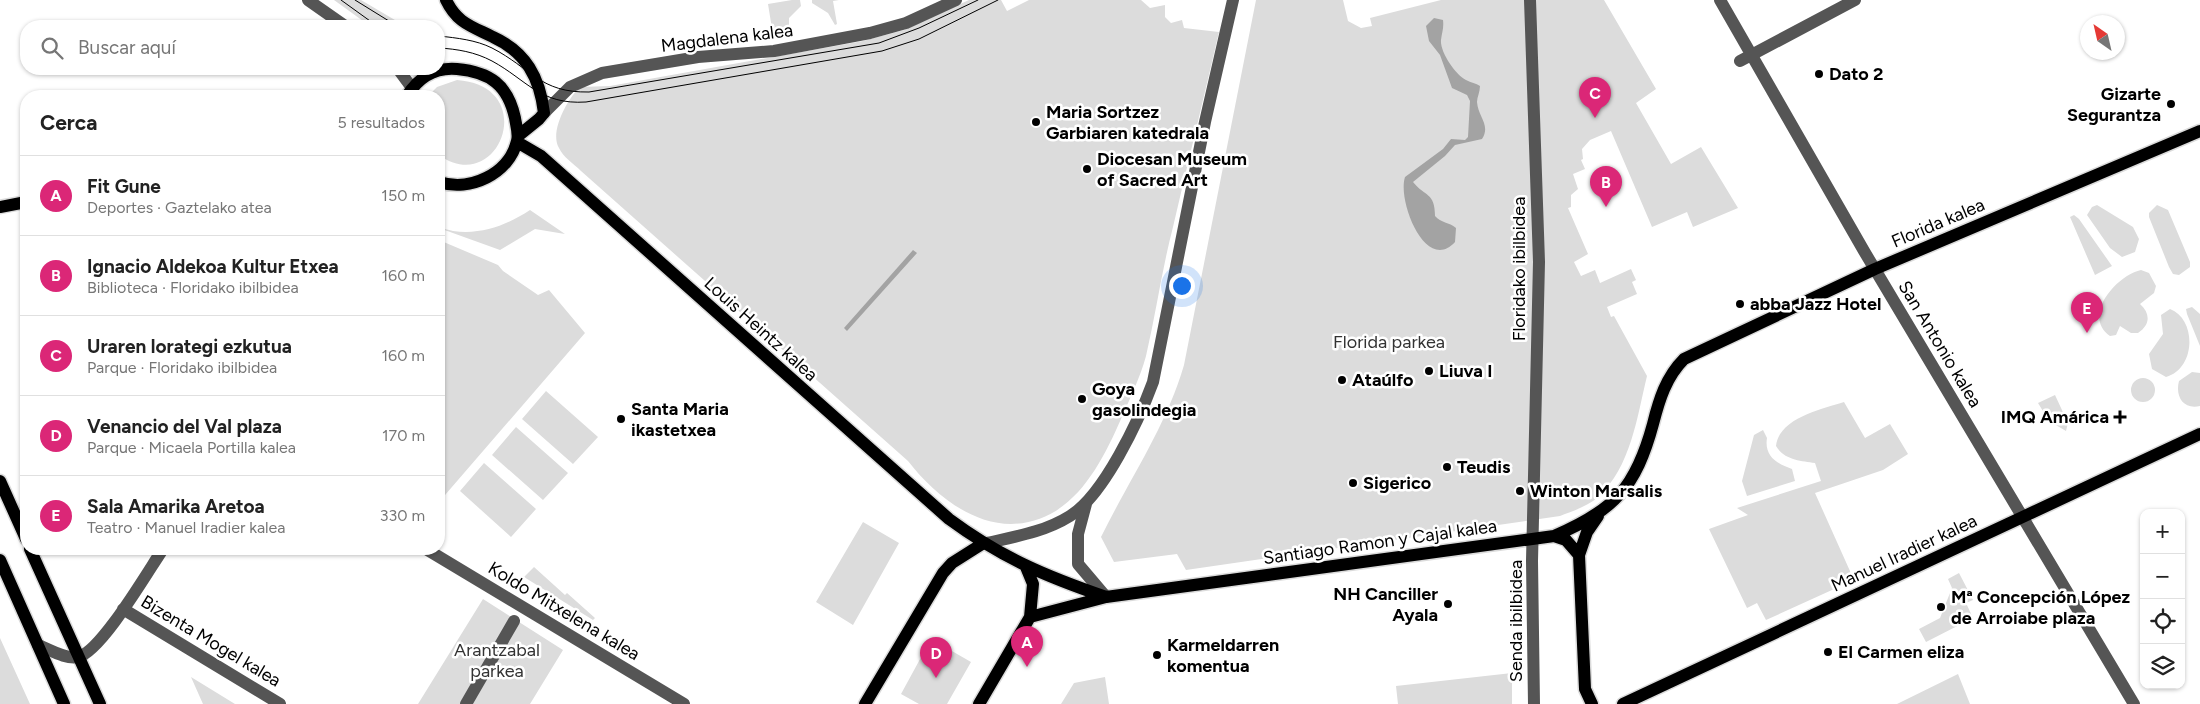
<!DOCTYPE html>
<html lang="es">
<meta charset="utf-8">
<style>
:root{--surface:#fff;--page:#f2f2f2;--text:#222;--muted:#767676;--line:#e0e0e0;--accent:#db2777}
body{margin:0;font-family:Figtree,sans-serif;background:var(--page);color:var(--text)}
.controls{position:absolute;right:15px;bottom:15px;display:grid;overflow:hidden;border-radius:10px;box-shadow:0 1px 4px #0004}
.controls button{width:45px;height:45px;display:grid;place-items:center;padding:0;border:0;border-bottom:1px solid var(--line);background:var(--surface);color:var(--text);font:25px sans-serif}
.compass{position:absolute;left:2080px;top:15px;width:45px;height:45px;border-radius:50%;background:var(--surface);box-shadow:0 1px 4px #0004;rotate:326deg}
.you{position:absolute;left:1181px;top:285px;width:18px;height:18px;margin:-12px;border:4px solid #fff;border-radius:50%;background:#1a73e8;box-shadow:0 0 0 8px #1a73e833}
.badge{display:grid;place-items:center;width:32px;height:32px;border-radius:50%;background:var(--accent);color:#fff;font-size:16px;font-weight:700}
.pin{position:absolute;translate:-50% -41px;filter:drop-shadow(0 1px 2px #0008)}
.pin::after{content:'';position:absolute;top:26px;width:18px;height:15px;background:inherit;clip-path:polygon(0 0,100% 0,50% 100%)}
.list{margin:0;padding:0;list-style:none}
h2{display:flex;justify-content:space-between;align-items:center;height:65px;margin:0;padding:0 20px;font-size:21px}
h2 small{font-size:16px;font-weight:400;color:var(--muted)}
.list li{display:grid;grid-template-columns:32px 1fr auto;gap:15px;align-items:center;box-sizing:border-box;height:80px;padding:0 20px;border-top:1px solid var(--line)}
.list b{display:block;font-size:19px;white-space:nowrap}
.list p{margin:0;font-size:16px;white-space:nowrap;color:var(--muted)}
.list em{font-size:16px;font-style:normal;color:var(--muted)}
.icon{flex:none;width:28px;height:28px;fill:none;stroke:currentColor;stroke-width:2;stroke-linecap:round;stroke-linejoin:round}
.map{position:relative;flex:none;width:2200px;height:704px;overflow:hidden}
.search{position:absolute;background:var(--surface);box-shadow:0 1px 4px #0004;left:20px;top:20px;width:425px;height:55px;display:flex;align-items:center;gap:12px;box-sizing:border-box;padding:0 18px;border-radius:20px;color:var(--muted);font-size:19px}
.panel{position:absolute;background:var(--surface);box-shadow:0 1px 4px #0004;left:20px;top:90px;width:425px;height:465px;border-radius:20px}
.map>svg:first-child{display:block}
.green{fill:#dcdcdc}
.water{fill:#a3a3a3}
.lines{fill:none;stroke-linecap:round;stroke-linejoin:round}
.major-casing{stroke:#dbdbdb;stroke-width:15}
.minor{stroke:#555;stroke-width:12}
.major{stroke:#000;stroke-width:12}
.tram{stroke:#000;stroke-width:1}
.poi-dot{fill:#000;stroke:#fff;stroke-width:2}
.labels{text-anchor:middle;stroke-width:5;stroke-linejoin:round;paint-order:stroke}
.street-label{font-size:18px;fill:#000;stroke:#fff}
.poi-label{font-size:18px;font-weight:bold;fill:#000;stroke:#fff;text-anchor:start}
.park-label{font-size:18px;fill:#333;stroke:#fff}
</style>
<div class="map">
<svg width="2200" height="704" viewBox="0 0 2200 704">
<rect width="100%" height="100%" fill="#fff"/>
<path class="green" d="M334,0H361L400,23L399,26H370Z
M792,0H800L801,6L789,18V32L773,35L768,4Z
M812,0H839L833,1L837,24L835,25L828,13L812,3Z
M969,0H1001L1007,11L1029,0H1141L1150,8L1165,5V17L1171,23L1182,20L1184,28L1219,32C1204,97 1188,162 1173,227C1162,269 1156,313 1146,356C1140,378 1130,398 1121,419C1100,467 1071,523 1011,524C970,524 932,492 908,461L581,171C574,164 563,157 559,148C549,132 568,98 580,87L610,86L863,41L904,30Z
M1256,0H1343L1348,21L1361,28L1372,26L1370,18L1441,0H1604L1656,89L1636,103L1671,164L1701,147L1738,208L1693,227L1687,212L1652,227L1611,131L1590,140L1582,149L1583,159L1581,160L1585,169L1573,174L1578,189L1571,195V207L1568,208L1588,254L1574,262L1581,276L1595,270L1600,283L1631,269L1636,280L1632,282L1637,294L1607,307L1611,317L1614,316L1647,376C1637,417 1631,467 1598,497C1588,506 1573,511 1560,516L1186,570L1177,554L1114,562L1101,537C1129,480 1166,427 1184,365Z
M457,80C541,86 499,198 439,155V96H428L437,87Z
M2097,205L2133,227L2139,239L2135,252L2122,257L2110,248L2087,215L2092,207Z
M2157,205L2168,210L2190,262V267L2179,275L2173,274L2169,267L2149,217V213Z
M530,210L565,234L535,229L500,250L439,228C443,228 448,230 453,231C482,235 507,225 530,210Z
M2074,215L2079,219L2112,266L2095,275L2070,217Z
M439,240L498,265L503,271L538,295L549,290L585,333L439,502Z
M2141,270L2149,273L2156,286L2154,293L2140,304C2151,314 2150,325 2138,333H2131L2120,326L2116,335L2110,336C2081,316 2117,275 2141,270Z
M2192,307L2200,314V346L2187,314L2186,309Z
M2170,309C2197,319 2196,369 2166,377L2152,369L2149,354L2163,334L2161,315Z
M2192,372L2200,373V406C2183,410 2175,396 2179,381Z
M2131 390a12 12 0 1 1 24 0a12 12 0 1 1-24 0Z
M546,391L598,437L573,464L522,419Z
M2055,395L2068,423L2066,431L2049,421L2038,403Z
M1844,402L1865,438L1890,424L1908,454L1883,470L1815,493L1854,580L1766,620L1757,603L1747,608L1709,529L1748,515L1737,508L1821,481L1815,463C1801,461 1784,460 1776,446C1779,418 1822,409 1844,402Z
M516,427L568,473L543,500L492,455Z
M1763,430L1767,438C1764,456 1777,464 1792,469L1795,481L1747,496L1742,481L1754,435Z
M484,463L536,509L511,537L460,491Z
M863,522L899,543L853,625L816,602Z
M534,567L565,595L567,593L595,618L593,620L524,577Z
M1959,573L1973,600L1966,603L1973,618L1926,642L1919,629L1940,618L1952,588L1948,579Z
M483,599L563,650L530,704H418Z
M0,638L30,704H0Z
M931,639L971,662L947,704H919L901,694Z
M1512,673V704H1398L1396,686Z
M1958,674L1970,704H1897Z
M191,677L235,704H203Z
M1105,677L1109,704H1061L1074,683Z"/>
<path class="water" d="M1434,18L1443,20C1444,28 1442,32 1441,40C1440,52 1455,74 1466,80C1471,83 1476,83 1480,86C1480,92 1477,97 1477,102C1478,117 1491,125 1482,139L1455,145L1445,156L1413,182C1425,197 1435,192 1435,216C1441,223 1449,222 1456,228L1455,242C1426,274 1397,201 1405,177L1443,149L1451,139L1465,140L1468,137L1470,101L1467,95L1452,88L1440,55L1429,41L1426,26Z
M913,250L917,253L847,331L844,328Z"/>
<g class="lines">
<g class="major-casing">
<path id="major" d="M446,0C457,23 471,26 493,37C526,52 540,78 544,113L539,119L518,136
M407,96C418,78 435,67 457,69C490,72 508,85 515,118C516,125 519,134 517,141C509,174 470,192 439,182
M517,142L541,156L949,519C1002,558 1045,576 1106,597L1554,536C1615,510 1636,487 1653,424C1659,400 1666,377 1684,359L1875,269L2200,131
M0,207L26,202
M0,481L26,539
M1554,536L1566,540L1579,555
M30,549L100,704
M0,560L64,704
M1030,617L1106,597
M865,704L943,573L952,563L982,544
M979,704L1030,617L1033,584L1026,567
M1592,704L1585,689L1579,555L1587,532L1598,516
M1623,704L2200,434"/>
</g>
<path class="minor" d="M308,0L345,26
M1530,0L1539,262L1532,561L1534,704
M1720,0L1864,251L2134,704
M1740,61L1855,0
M398,69L412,88
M544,113L570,87L602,73L698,57L774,51L870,33L906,23L956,0
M1086,504L1078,534V564L1106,597
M982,544C1012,537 1043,533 1070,516C1104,495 1139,420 1153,382L1205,122L1233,0
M426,549L684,704
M123,609L280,704
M38,645C49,649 66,660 78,657C101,652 148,571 163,549
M466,704L514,621"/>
<use href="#major" class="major"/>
<path class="tram" d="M341,0L377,26
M355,0L397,26
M439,36C457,38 476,40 492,48C531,68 540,93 589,92L879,43L919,28L978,0
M439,48C457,49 475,52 492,61C527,80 540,105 586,102L882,51L919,39L998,0"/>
</g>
<g class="poi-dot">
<circle cx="1819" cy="74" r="5"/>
<circle cx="2171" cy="104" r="5"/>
<circle cx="1036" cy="122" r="5"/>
<circle cx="1087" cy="169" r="5"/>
<circle cx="1740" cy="304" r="5"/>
<circle cx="1429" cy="371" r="5"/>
<circle cx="1342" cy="380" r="5"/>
<circle cx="1082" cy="399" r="5"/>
<path d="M2117.5 409.5h5v5h5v5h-5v5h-5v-5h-5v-5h5z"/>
<circle cx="621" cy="419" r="5"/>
<circle cx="1447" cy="467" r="5"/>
<circle cx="1353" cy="483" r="5"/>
<circle cx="1520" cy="491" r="5"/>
<circle cx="1448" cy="604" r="5"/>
<circle cx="1941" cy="607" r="5"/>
<circle cx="1828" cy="652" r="5"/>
<circle cx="1157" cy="655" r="5"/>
</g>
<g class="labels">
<g class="street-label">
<text transform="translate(727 38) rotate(-7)" y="6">Magdalena kalea</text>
<text transform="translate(1938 223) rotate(-23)" y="6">Florida kalea</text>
<text transform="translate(1519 269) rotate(-90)" y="6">Floridako ibilbidea</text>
<text transform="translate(761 329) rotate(42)" y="6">Louis Heintz kalea</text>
<text transform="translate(1940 344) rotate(59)" y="6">San Antonio kalea</text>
<text transform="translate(1380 542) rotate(-8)" y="6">Santiago Ramon y Cajal kalea</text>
<text transform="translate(1904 553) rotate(-25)" y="6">Manuel Iradier kalea</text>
<text transform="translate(564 611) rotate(31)" y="6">Koldo Mitxelena kalea</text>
<text transform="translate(1516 621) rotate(-90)" y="6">Senda ibilbidea</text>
<text transform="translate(211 641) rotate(31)" y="6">Bizenta Mogel kalea</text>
</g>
<g class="poi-label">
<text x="1829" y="80">Dato 2</text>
<text x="2161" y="100" text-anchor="end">Gizarte<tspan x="2161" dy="21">Segurantza</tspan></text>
<text x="1046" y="118">Maria Sortzez<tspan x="1046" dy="21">Garbiaren katedrala</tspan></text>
<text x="1097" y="165">Diocesan Museum<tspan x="1097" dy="21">of Sacred Art</tspan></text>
<text x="1750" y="310">abba Jazz Hotel</text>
<text x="1439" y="377">Liuva I</text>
<text x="1352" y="386">Ataúlfo</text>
<text x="1092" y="395">Goya<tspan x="1092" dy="21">gasolindegia</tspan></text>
<text x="631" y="415">Santa Maria<tspan x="631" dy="21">ikastetxea</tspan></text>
<text x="2109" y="423" text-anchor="end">IMQ Amárica</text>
<text x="1457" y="473">Teudis</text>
<text x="1363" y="489">Sigerico</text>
<text x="1530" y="497">Winton Marsalis</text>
<text x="1438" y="600" text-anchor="end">NH Canciller<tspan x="1438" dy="21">Ayala</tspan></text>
<text x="1951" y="603">Mª Concepción López<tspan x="1951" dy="21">de Arroiabe plaza</tspan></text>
<text x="1167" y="651">Karmeldarren<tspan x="1167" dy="21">komentua</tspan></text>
<text x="1838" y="658">El Carmen eliza</text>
</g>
<g class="park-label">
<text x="1389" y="348">Florida parkea</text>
<text x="497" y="656">Arantzabal<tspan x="497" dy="21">parkea</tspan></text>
</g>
</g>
</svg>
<div class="controls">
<button>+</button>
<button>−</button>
<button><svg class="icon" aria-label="locate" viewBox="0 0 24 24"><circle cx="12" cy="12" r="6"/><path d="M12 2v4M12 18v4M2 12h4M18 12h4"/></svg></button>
<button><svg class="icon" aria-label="layers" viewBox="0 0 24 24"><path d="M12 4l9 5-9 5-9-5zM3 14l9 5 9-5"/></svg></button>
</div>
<svg class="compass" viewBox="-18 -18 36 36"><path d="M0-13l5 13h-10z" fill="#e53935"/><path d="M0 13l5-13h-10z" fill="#767676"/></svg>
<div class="you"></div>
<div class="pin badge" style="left:1027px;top:667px">A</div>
<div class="pin badge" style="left:1606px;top:207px">B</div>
<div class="pin badge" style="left:1595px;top:118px">C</div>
<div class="pin badge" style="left:936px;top:678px">D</div>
<div class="pin badge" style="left:2087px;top:333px">E</div>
<div class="search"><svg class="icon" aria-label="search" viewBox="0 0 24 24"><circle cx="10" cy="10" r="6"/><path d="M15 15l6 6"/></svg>Buscar aquí</div>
<section class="panel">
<h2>Cerca<small>5 resultados</small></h2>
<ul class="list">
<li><span class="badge">A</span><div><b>Fit Gune</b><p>Deportes · Gaztelako atea</p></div><em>150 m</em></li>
<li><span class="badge">B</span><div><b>Ignacio Aldekoa Kultur Etxea</b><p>Biblioteca · Floridako ibilbidea</p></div><em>160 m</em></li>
<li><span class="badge">C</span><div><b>Uraren lorategi ezkutua</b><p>Parque · Floridako ibilbidea</p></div><em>160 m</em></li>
<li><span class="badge">D</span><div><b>Venancio del Val plaza</b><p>Parque · Micaela Portilla kalea</p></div><em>170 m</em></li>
<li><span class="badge">E</span><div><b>Sala Amarika Aretoa</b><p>Teatro · Manuel Iradier kalea</p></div><em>330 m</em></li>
</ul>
</section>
</div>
